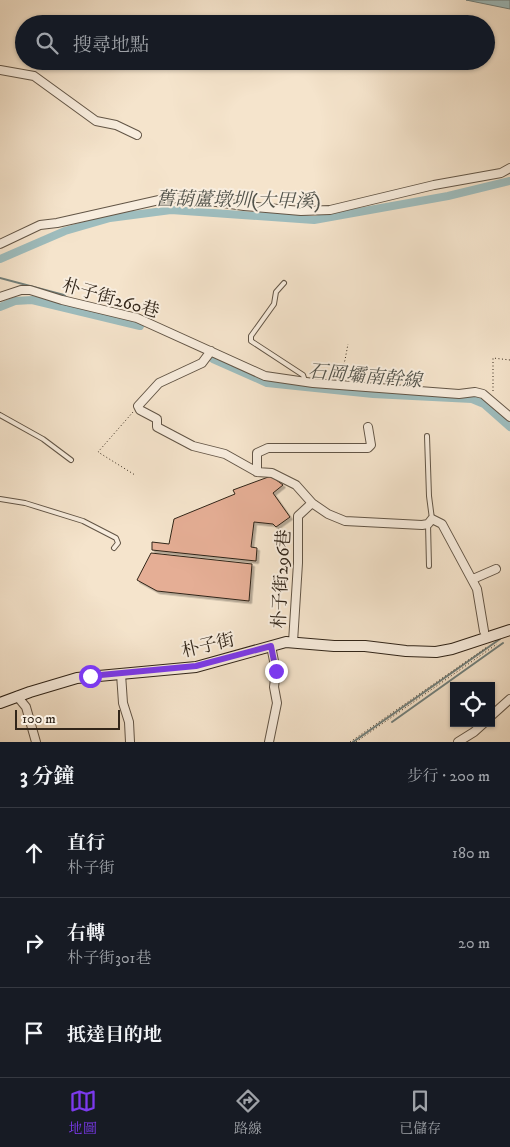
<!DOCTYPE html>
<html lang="zh-TW">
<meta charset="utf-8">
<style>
:root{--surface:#171b24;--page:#20242c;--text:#f1f3f6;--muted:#9ea1a6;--line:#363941;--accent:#7c3aed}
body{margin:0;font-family:"IM FELL DW Pica","Noto Serif TC",serif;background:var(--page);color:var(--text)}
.controls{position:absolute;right:15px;bottom:15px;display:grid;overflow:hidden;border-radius:0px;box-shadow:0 1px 4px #0004}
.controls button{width:45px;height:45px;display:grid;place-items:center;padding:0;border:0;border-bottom:1px solid var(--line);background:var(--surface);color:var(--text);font:25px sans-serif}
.scale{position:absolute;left:15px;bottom:12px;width:105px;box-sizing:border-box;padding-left:5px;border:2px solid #312519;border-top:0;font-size:14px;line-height:18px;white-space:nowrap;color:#312519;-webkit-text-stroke:4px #f8edde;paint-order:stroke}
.stop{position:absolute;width:15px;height:15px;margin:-11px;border:4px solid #7c3aed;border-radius:50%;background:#fff}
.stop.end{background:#7c3aed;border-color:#fff;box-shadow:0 1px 5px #0008}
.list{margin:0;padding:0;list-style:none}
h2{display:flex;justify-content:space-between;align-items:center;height:65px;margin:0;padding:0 20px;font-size:21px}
h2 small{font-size:16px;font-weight:400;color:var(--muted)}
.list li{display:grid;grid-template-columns:32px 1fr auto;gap:15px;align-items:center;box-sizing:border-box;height:90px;padding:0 20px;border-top:1px solid var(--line)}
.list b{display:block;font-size:19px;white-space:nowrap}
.list p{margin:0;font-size:16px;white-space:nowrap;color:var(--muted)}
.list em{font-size:16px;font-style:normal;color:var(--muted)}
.icon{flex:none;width:28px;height:28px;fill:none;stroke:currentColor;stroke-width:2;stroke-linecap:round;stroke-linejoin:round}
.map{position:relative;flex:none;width:510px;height:742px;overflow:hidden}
.search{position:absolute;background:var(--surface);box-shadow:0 1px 4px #0004;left:15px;right:15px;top:15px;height:55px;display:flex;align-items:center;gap:12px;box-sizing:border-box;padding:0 18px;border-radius:28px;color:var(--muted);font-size:19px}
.sheet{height:335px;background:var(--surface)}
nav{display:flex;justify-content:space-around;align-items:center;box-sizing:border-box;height:70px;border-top:1px solid var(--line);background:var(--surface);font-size:14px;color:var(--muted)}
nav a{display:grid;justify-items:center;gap:2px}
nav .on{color:var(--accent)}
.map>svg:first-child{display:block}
.water{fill:#9ebdbe;stroke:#72807c}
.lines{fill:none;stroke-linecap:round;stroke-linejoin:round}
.stream{stroke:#72807c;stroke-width:2}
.canal{stroke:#9ebdbe;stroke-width:8}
.building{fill:#e5ae95;stroke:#312519;filter:url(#shadow)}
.lane-casing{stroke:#625546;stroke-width:6}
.street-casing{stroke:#625546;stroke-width:10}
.secondary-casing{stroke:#312519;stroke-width:12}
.path{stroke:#312519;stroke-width:1;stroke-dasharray:1 2.5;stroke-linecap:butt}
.lane{stroke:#f8edde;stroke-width:4}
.street{stroke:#f8edde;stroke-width:8}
.secondary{stroke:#f8edde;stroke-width:10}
.route{stroke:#7c3aed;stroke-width:6}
.labels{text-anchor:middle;stroke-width:4;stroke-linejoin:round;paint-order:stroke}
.street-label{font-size:18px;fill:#312519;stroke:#f8edde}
.water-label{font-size:19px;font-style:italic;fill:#52534b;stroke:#f8edde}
</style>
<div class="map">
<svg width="510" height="742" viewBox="0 0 510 742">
<defs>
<filter id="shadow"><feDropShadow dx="2.5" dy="2.5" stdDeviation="0" flood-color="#0004"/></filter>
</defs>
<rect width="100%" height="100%" fill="#f5e4cc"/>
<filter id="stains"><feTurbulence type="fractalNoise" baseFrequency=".004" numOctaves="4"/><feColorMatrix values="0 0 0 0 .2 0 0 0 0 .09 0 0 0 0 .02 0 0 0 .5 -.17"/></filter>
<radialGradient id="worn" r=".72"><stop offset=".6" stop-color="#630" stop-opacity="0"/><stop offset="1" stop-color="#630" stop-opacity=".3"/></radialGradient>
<path class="water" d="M466,0H510V9Z"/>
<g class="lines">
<path class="stream" d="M0,278L64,295L67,298
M392,722L503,643
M353,742L500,639"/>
<path class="canal" d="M0,259L65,231L110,218L171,210L314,220L448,196L510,181
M0,307L15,301L32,300L140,326
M213,359L267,383L373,394L472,399L484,404L510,427"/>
</g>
<path class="building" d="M271,476L283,485L273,493L290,517L276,527L273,524L254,522L251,547L257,548L256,561L152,550V542L169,544L174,519L235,494L233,490Z
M151,553L252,564L249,601L157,591L137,580Z"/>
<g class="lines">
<g class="lane-casing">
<path id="lane" d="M284,283L276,292L274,304L251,336V341L303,375L305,381
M0,415L43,439L71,460
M427,436L429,496L432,519
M0,499L25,503L83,521L116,538L118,543L114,548
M428,524L429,566"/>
</g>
<g class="street-casing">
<path id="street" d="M0,70L34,76L96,121L116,125L137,135
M0,244L40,225L57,223L168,198L196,199L244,206L301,211L330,210L434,185L501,173L510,168
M0,297L21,290H30L62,300L137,318L265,376L313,383L459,394L475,392L483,394L510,417
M211,351L202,363L159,383L138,406L140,410L157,419V427L193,446L225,454L257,472
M312,503L328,514L345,521L422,525L428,524L432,519L442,524L477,589L484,631
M473,579L496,569
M293,642L298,563V516L312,503L296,485L272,473L257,472V453L268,448H368L371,445L368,427
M121,674L123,703L129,722L130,742
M17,696L26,707L36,742
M491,716L510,699
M269,742L277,703L274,687L276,671L271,646
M458,742L474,732L484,723"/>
</g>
<g class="secondary-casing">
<path id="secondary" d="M0,703L30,692L77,678L196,667L286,642L334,646H365L406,651L436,652L452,649L510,630"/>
</g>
<path class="path" d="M339,378L345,360L348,344
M493,391V358L510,360
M133,412L98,452L135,475
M350,742L487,647
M356,742L497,644"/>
<use href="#lane" class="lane"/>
<use href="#street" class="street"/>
<use href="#secondary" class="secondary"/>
</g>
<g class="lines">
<path class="route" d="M90,676L196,666L271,646L276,671"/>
</g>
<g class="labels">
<g class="street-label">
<text transform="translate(111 298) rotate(16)" y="6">朴子街260巷</text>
<text transform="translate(281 579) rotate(-87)" y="6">朴子街296巷</text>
<text transform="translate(208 645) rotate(-13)" y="6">朴子街</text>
</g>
<g class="water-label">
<text transform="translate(238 199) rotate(1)" y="7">舊葫蘆墩圳(大甲溪)</text>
<text transform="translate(365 375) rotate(5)" y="7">石岡壩南幹線</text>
</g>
</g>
<rect width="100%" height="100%" filter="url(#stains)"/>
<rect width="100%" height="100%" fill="url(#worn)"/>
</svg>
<div class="controls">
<button><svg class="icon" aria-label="locate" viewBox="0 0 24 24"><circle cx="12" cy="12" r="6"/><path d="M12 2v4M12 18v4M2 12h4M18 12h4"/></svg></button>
</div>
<div class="scale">100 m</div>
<div class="stop" style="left:90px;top:676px"></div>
<div class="stop end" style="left:276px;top:671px"></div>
<div class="search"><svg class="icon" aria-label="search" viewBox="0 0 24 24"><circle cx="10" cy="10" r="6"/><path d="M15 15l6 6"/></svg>搜尋地點</div>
</div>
<section class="sheet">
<h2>3 分鐘<small>步行 · 200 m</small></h2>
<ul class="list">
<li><svg class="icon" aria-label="ahead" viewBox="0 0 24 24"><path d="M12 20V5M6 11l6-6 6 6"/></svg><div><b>直行</b><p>朴子街</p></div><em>180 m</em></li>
<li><svg class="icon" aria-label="right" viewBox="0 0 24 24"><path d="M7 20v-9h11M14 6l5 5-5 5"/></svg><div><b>右轉</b><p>朴子街301巷</p></div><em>20 m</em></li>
<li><svg class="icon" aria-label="arrive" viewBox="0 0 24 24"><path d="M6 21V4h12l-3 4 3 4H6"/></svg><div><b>抵達目的地</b></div></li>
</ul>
</section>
<nav>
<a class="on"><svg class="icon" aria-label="map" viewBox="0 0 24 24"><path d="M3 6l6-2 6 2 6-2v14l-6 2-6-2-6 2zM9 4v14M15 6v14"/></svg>地圖</a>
<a><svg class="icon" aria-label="directions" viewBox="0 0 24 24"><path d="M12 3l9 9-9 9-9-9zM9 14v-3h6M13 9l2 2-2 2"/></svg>路線</a>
<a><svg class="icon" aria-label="saved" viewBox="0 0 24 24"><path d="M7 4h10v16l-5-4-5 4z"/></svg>已儲存</a>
</nav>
